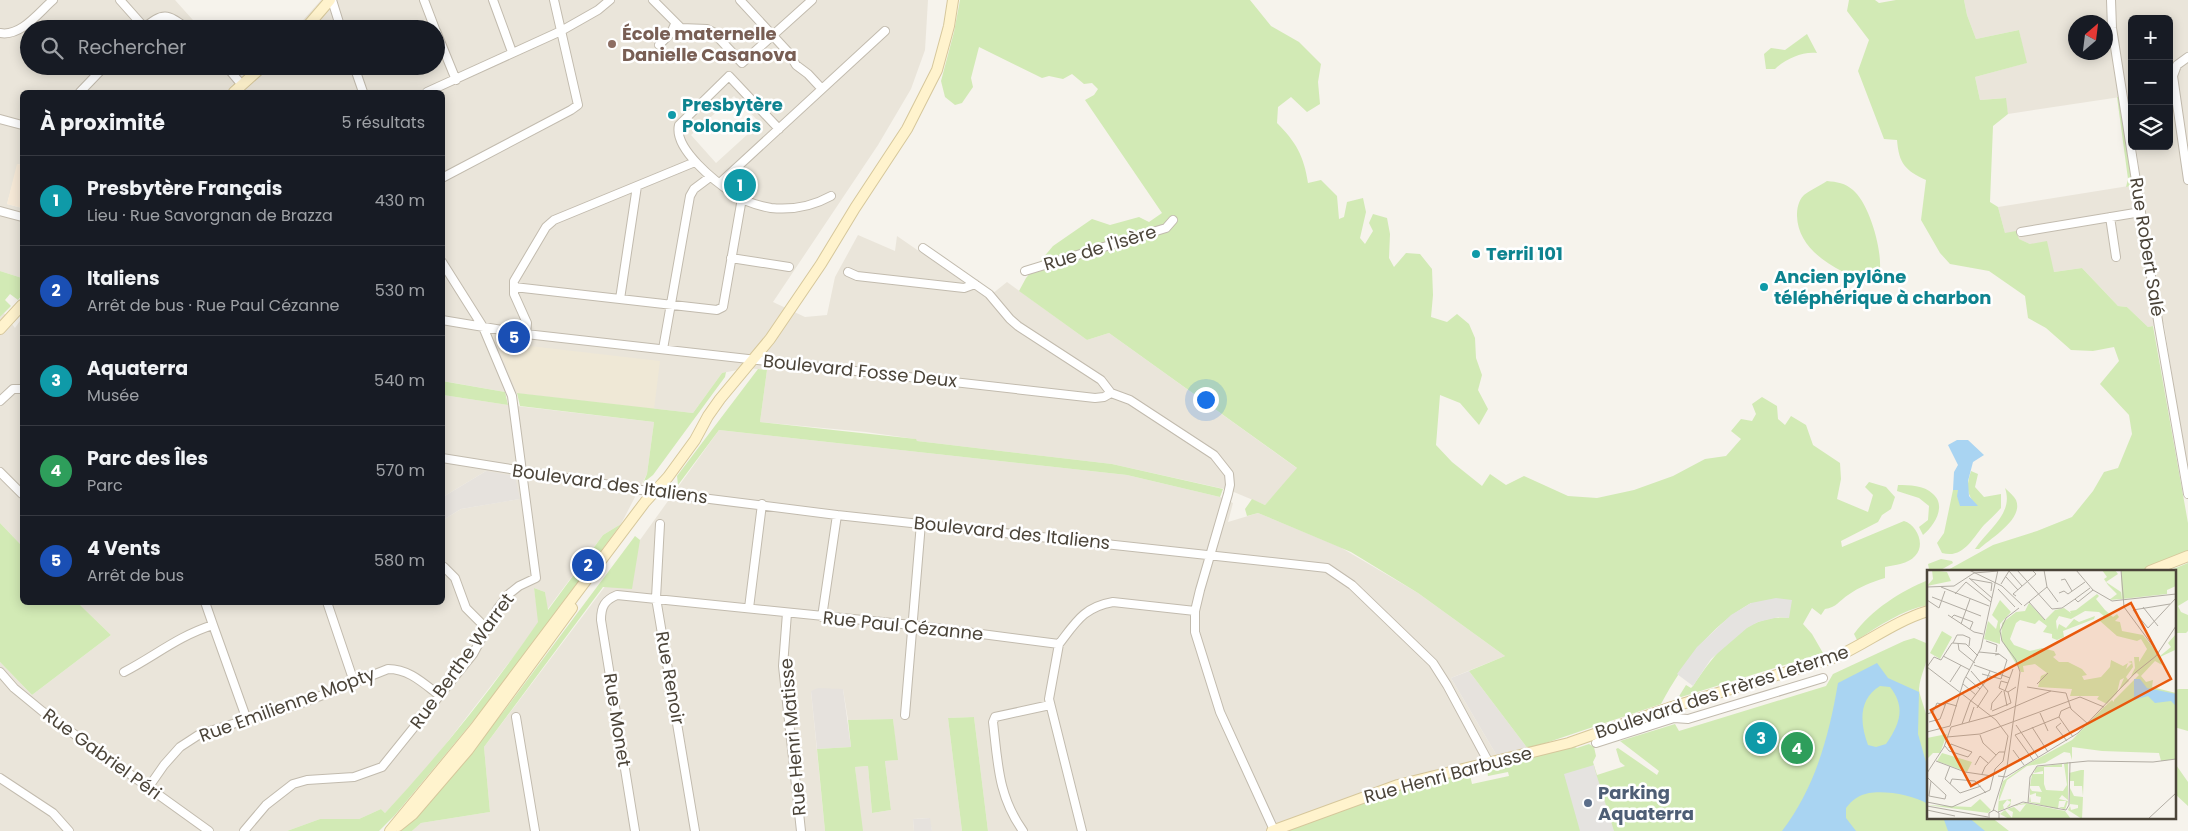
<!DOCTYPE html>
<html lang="fr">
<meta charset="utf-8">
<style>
:root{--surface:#171b24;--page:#242831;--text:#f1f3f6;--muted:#9ea1a6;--line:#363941;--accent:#d93025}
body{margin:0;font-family:Poppins,sans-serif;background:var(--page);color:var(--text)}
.controls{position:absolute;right:15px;top:15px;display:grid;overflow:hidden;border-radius:8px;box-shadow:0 2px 12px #0003}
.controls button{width:45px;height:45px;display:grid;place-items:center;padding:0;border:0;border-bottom:1px solid var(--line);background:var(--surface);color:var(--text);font:25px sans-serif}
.compass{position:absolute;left:2068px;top:15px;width:45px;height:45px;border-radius:50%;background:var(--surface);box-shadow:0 2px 12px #0003;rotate:28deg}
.you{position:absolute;left:1205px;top:399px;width:18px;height:18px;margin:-12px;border:4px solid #fff;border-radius:50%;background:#1a73e8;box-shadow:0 0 0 8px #1a73e833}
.badge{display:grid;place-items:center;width:32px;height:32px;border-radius:50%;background:var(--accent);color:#fff;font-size:16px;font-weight:700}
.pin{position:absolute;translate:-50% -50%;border:2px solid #fff;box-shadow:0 1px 5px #0006}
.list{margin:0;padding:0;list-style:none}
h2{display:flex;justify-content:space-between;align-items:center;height:65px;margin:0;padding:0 20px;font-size:21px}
h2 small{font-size:16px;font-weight:400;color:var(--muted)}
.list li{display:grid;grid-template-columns:32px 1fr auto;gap:15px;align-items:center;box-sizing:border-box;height:90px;padding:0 20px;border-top:1px solid var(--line)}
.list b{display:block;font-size:19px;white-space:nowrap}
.list p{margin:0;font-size:16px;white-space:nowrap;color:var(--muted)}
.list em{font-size:16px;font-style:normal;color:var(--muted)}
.icon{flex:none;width:28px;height:28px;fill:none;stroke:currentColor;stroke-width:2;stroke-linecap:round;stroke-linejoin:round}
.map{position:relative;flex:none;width:2188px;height:831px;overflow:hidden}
.search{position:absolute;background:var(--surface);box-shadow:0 2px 12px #0003;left:20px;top:20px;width:425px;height:55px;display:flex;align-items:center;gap:12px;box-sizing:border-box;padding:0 18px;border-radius:28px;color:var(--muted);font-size:19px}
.panel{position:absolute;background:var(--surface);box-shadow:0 2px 12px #0003;left:20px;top:90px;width:425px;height:515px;border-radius:8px}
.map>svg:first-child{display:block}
.residential{fill:#eae5da;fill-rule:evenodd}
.commercial{fill:#f7ead8}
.industrial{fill:#e6e2dd}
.education{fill:#efe8d6}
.green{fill:#d2eab5}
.parking{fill:#e5e3e0}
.water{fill:#a9d4f2;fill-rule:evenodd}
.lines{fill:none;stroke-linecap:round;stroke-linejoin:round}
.street-casing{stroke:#c2bbae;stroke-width:10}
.secondary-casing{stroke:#d6c79b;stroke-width:12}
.street{stroke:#fff;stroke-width:8}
.secondary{stroke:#fff3cd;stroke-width:10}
.education-dot{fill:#8d6e63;stroke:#fff;stroke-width:2}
.culture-dot{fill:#0f9aa8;stroke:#fff;stroke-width:2}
.service-dot{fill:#5c6f8a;stroke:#fff;stroke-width:2}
.labels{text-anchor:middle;stroke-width:5;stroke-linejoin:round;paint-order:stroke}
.education-label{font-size:18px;font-weight:bold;fill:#785e54;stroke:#fff;text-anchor:start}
.culture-label{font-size:18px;font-weight:bold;fill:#0d838f;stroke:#fff;text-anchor:start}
.street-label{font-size:18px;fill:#4b4439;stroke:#fff}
.service-label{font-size:18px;font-weight:bold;fill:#4e5e75;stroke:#fff;text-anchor:start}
.inset-road{fill:none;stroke:#b2ada4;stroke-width:1}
.view{fill:#e8590c;fill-opacity:0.15;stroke:#e8590c;stroke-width:2.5}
.inset-edge{fill:none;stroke:#4b4439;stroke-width:2.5}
</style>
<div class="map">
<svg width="2188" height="831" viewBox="0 0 2188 831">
<rect width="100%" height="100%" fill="#f6f3ec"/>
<path class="residential" d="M0,0H175L201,29H29V66H234L241,74H245L254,66H436V29H295L321,0H928L925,50L911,89L878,145L773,302L805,317L827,315L835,277L858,235L895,251L897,236L987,298L1007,282L1087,340L1109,333L1298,469L1265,505L1229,490L1112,464L917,441L915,439L866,432L760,422L767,370L748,368L722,373L693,413L505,392L443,381L442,92H22V165L18,164L7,204L22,208V278L0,271ZM734,96L760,123L716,163L691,135Z
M1964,0H2188V475L2164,324L2148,327L2127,307L2118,306L2082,268L2054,272L2030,244L2005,233L1998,207L2141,184L2136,146H2169V19H2132V122L2127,96L2008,114L2005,98L1980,100L1975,77L2026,63L2019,30L1976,39L1967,15ZM2076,22H2106V52H2076Z
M4,313L15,328L22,318V546L0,523V317Z
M443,395L508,405L654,422L647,474L621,524L603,535L547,610L545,592L534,588L539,622L518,651L428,767L385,813L381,809L359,819H320L287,831H0V662L32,695L111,635L78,603L442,602L443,520L461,509L519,499L486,471L443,497Z
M719,430L1127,475L1220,497L1233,503L1228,522L1258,513L1340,547L1418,593L1505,656L1451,678L1497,756L1272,831H988L974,717L948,718L962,831H932L929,818L913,819L914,831H862L855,767L868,766L872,813L891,810L885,761L897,760L893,719L848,720L843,689L811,691L825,831H412L421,823L490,812L484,747L640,540Z"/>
<path class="commercial" d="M17,164L22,165V208L7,204Z"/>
<path class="industrial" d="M486,471L515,476L520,499L461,509L443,520V497Z
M1469,671L1528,749L1497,756L1451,678Z
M818,688L843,689L851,747L817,749L811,691Z
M930,818L932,831H914L913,819Z"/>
<path class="education" d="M496,342L660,361L654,409L517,393Z"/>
<path class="green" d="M960,0H1250L1271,26L1299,42L1321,64L1318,82L1320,104L1307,112L1291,97L1278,107L1277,123C1296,142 1304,156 1308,183L1321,180L1337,196L1339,219L1344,217L1347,202L1363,198L1366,212L1360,238L1365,244L1373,231L1369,223L1373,214L1387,218L1390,234L1389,258L1394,267L1406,253L1420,254L1432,269L1433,295L1431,317L1447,322L1457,314L1469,324L1475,338L1476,358L1482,375L1478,390L1488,409L1479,425L1460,403L1440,395L1436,445L1452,462L1482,486L1490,474L1506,485L1524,476L1568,496L1597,498L1634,490L1673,476L1705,459L1726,456L1741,439L1731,431L1741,419L1752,421L1756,414L1752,404L1762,397L1777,406L1778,419L1785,425L1791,416L1806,425L1813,445L1840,463L1841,479L1837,499L1868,512L1873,495L1865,487L1869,482L1886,487L1895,497L1891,509L1882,515L1878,522L1841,541L1842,547L1904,521C1917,525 1926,545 1915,556C1908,564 1895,565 1885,567V578C1872,582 1859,587 1848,595C1840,600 1836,608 1825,609L1821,615L1812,608L1803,624L1812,634L1823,653L1678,698L1686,685L1691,688L1693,686C1715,653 1745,613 1789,618L1751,603C1709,627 1684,662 1661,704L1528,749L1469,671L1505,656L1418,593L1351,552L1258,513L1247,516L1245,509L1252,499L1265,505L1297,468L1109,333L1087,340L1019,291L1026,278L1053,246L1092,219L1110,225L1139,217L1149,222L1162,213L1085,100L1094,95L1098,89L1092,83L1084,84L1072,74L1063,79L1049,76L1042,78L979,47L971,78L973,87L962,103L955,105L945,97L941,81L954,32Z
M1849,0H1875L1879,3L1896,0H1964L1967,15L1976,39L2019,30L2027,63L1975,77L1980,100L2006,98L2008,114L1993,126L1990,202L1998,207L2005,233L2016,231L2019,239L2030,244L2047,241L2054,272L2082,268L2118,306L2127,307L2148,327L2153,326L2188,523V553L2169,561L2171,570L2188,563V600L2178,606L2181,612L2188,615V631L2186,633H2174V571H1946L1993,545L2037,531L2072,517L2093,491L2104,472L2118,468L2132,434L2129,415L2100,384L2119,361L2114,347L2093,351L2071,350L2046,328L2028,318L2025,296L1989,271L1950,264L1940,253L1921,220L1926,180C1905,170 1899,164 1897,140L1884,139L1858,71L1869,40L1847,11Z
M1807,34L1817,53C1803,51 1785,59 1775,69H1766L1764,54L1771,48L1785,50Z
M2117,97H2121L2134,185L2126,187L2128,179Z
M1827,181C1837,182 1845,183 1853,190C1870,204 1886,259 1878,280L1870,283C1841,273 1798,253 1797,216C1797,209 1798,201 1804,195C1810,190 1820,186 1827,181Z
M0,271L22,278V295L18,300L10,294L5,300L11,306L0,317Z
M758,369L767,370L760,422L916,439L917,441L1112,464L1223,489L1220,497L1127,475L719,430L678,485L677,476L680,472Z
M726,372L725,377L653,475L643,483L647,474L654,422L520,406L517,393L693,413L722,373Z
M442,381L505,392L508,405L443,395Z
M1971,471L1978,474L1975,487L1984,497L2001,494V508C1996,514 1990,519 1984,525C1972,539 1963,559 1942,553L1937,543L1944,533L1953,490H1958L1977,506C1966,494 1966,487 1971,471Z
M1898,485C1909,485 1924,485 1933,494C1947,506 1934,526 1923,535L1919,527L1928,520L1929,506L1919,498L1897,491Z
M2005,488C2009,492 2014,496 2016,500C2024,519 1991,538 1979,549H1975C1988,529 2014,514 2005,488Z
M0,523L22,546V602L78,603L111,635L32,695L0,662Z
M621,524L489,702L395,815L379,831H287L320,819H359L381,809L385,813C441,753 492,689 538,622L534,588L545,592L548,610L603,535Z
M635,536L640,540L632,589L603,587L484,747L490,812L421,823L412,831H401L437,793L504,711Z
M1941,559L1952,561L1953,563L1939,571L1929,569L1928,564Z
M1928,580V605C1902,610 1879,626 1857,640L1854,634C1871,610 1901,591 1928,580Z
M1914,638L1926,643C1932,657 1920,673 1919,689C1919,695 1927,713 1928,723V817H1991L2009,831H1286L1392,791L1469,771L1472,784L1509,776L1508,772L1488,776L1487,769L1572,746L1577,748L1589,744L1594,747L1596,756L1593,762L1597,775L1625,766L1620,762L1616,749L1618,748L1657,775L1659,771L1620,741L1675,724L1679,731L1826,686L1833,674L1904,641Z
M2179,689H2188V731L2174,727V690Z
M974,717L988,831H962L948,718Z
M893,719L898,760L885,761L891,810L872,813L868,766L855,767L863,831H825L817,749L851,747L848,720Z
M2174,762L2188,782V806L2174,793Z"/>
<path class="parking" d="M1776,598L1792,600L1789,618L1779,617L1758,622L1747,628L1711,659L1693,686L1677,674L1697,647L1731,615L1751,603Z
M1594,765L1595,770L1614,831H1580L1564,774Z"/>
<path class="water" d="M1957,440H1968L1984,455L1973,462L1968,481L1969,496L1978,506H1960L1957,496L1958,490H1953L1954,472L1958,465L1948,445Z
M1877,663L1888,678L1919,692L1918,734L1928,769V804C1914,795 1885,790 1869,793C1859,795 1852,800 1846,808V818L1856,831H1782C1815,788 1829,736 1838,683ZM1880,686L1890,687C1906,707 1900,724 1886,744L1876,747L1868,745C1860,724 1858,699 1880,686Z
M1943,817H1968L1985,831H1948Z"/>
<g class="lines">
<g class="street-casing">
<path id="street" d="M120,0L144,27
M332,0L341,29
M424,0L435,29
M493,0L512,52
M653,0L681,28L707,29L713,32L742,63L812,0
M740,0L788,52L796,65L808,74L822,89
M2111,0L2112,28L2159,327L2188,494
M143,29C164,11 167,14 188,29
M436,31L456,80
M0,33C21,37 39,12 53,0
M659,45L671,33L675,24
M2188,57L2177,65L2173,76L2188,180
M226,66L242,85
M354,66L363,92
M80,92L105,66
M427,92L561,31L598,10L610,0
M0,119L22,125
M779,129L729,76L679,125C673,149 717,183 734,194C744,201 759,206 771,208C791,210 813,206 831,196
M442,178L571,110L578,105L554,0
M721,182L885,31
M0,211L22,217
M2110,217L2116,257
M2021,232L2141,212
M923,248L989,294L1010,319L1018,326L1101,380L1111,393
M731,258L789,267
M1025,271L1166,228L1173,220
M848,272L857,276L964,288L975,284
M514,287L717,310L723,307L742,198
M620,299L637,186
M442,320L526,334L1095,398L1104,397L1111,393L1130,400L1214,455L1229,474L1230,485L1228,494L1200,590L1195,611V632L1220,712L1274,830
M526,334L527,323L514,294V281L546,227L554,220L695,162
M663,349L690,196L694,189L710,177
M0,401L13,389H22
M442,458L654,492L837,515L1327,568L1352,585L1433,663L1447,685L1489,763
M0,472L22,494
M660,524L656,598L695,831
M444,567L455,578L466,608L487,629
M205,602L213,625
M327,602L354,682
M749,608L762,504
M787,613L783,666L801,831
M822,617L837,515
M1059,644L1049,699L1082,831
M0,672L14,688L42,711L209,831
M124,672C155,656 178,636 213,625L247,720
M905,715L921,523
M516,717L535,831
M1596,743L1674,718L1688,719L1823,678
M0,778L53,813L69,831
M148,788L164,765L180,747L200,734L305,702L388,669C409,669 423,683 440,696
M244,831L266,805L293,784L307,780L354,777L382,767L473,654L498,608L509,594L519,586L536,578L512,396L483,327L442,262
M635,831L601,620C601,606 605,600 617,595L912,625L1059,644C1076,622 1084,607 1113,602L1195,611
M1023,831C998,796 998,764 993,722L995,717L1050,705"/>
</g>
<g class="secondary-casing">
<path id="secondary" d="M305,29L330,0
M234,92L263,66
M0,329L22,305
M2150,571L2188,556
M398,826L413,814L468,750L572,608
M390,831L475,728L645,502L668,477L695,440L708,416L720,399L770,339L821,264L855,208L907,129L937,70L949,26L953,0
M1272,831L1398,785L1569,743L1672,707L1836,657C1867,643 1895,621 1928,611"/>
</g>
<use href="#street" class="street"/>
<use href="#secondary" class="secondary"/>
</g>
<circle class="education-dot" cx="612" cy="44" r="5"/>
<g class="culture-dot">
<circle cx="672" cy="115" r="5"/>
<circle cx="1476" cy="254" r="5"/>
<circle cx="1764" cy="287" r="5"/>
</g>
<circle class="service-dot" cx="1588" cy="803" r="5"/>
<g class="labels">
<g class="education-label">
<text x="622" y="40">École maternelle<tspan x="622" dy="21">Danielle Casanova</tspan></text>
</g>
<g class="culture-label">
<text x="682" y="111">Presbytère<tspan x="682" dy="21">Polonais</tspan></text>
<text x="1486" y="260">Terril 101</text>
<text x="1774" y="283">Ancien pylône<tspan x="1774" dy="21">téléphérique à charbon</tspan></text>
</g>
<g class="street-label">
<text transform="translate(2147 247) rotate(81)" y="6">Rue Robert Salé</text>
<text transform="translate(1100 248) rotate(-17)" y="6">Rue de l'Isère</text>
<text transform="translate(860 371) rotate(6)" y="6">Boulevard Fosse Deux</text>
<text transform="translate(610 484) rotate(8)" y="6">Boulevard des Italiens</text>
<text transform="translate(1012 533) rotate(6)" y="6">Boulevard des Italiens</text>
<text transform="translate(903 626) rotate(6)" y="6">Rue Paul Cézanne</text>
<text transform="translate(462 661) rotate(-54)" y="6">Rue Berthe Warret</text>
<text transform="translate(670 678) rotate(80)" y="6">Rue Renoir</text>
<text transform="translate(1722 692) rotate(-18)" y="6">Boulevard des Frères Leterme</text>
<text transform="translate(287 705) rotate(-20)" y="6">Rue Emilienne Mopty</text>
<text transform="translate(617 720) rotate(81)" y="6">Rue Monet</text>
<text transform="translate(793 737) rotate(-95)" y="6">Rue Henri Matisse</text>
<text transform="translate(102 754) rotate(36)" y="6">Rue Gabriel Péri</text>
<text transform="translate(1448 775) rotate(-15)" y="6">Rue Henri Barbusse</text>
</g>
<g class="service-label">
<text x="1598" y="799">Parking<tspan x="1598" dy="21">Aquaterra</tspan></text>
</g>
</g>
<g transform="translate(1927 570)">
<rect width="249" height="249" fill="#f6f3ec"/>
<path d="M5,0L20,2L24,11L0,16L6,9ZM175,0H188L191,4L179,12L194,22L195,29L182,30L190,24L181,15L177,9L180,7ZM194,0H249V16L240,20V24L195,29ZM170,24L172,26L169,29L178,40L186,47L190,44L192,47L188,51L193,52L195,61L216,65L233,86L244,77L241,73L249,64L248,80L233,87L235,95L228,91L214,106L219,112L226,110L225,117L249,123V189L234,191L232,183L175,181L145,177V190L143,183L137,182L118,193L100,196L80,210L72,231L84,229V232L83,236L79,238L84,232L80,230L76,235L77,239L71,241L72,226L76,211L99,195L145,170L175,139L185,130L187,132V130L212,105L210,103L204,106L208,98L207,87H212V92L220,79L214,69L210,71L190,66L173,51L177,46L172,42L158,41L144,49L132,46L129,51L130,60L132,54L139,58L147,49L152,52L168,46L167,49L136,61L137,67L130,70L125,68V64L116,62L120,56L112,50L108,54L93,50L89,53L83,69L87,75L103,81L115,78L127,81L129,85L126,87L132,92H141L155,99L160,105L155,106L157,110L174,107L183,97L184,90L196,96L201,93L199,99L205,93L201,92L205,91L206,97L199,107L202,111L192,120L197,108L193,110L190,123L180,134L170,129L172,126H143L145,119L111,117L114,106L120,103L108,94L96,96L97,102H94L74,69L75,53L89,42L98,41L102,33L118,50L128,40L137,38L144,43L143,41L149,40ZM73,30L84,42L73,54V74L57,69L61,51L69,59L71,51L65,45ZM15,61L25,67L13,89L3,83ZM20,164L13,183H6L0,189V168ZM15,183L45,192L40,202L10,191ZM141,192V230L135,225L132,229L141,231L138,240L132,237H137L139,231H132L131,239L102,232L103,226L104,232L113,233L114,227L109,226V223L103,225V218L105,221L115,222L112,216H103L105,204H116V201L107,203L109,197L135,194V197H117V214L119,220L136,221L140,215L137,194ZM154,200H157L156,226L155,216H147V211H143L142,217V203ZM143,218L147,226L156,227L155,249L141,240L143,236L144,240L151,238V235L143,234ZM53,229L64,240L61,243L0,235L44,237ZM98,233L138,241L144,249H82L73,244L78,240L85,248L86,242L80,239L87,237L93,242L99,234L85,236Z" fill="#d2eab5"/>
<path d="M207,109H213L220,118L249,124V136L244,131L228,133L221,126L207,130Z" fill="#a9d4f2"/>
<path class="inset-road" d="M42,0L75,16L95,35M90,0L125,39L135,38L148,29L151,32L166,20M117,0L120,17M149,0L166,20L185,31L249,24M194,0L197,37L231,83M82,1L95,16M79,7L91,20M42,8L65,28M43,9L65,13L64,21M134,10L138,9L145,21M74,14L82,1M0,17L27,16L47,3L71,1M14,17L62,36M120,17L131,32M71,19L88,37M132,23L137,21L141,24L158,12M28,24L39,12L64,32M89,26L86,24L109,4L105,0M5,27L54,46M148,29L163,18M0,30L12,38L18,21M102,32L118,50M243,34L206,40L221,58L249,28M97,36L120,17M216,37L231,56M21,45L47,62L56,64M24,48L27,45L46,52L43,59M34,54L43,29M59,71L70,75L69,82M26,73L30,65H36L43,68L42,76M31,73L32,80L48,93M52,82L72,84L68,85M16,86L43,100M47,95L83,108M0,97L69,150L81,166L76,191L68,199L63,220L25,237L0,232M0,97L7,87L14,90L25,73L39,74L51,86M44,101L61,121L50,138M55,104L74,109L80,90L72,84M39,107L53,119M23,112L34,95M81,113L74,111L72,118L81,122L89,117M36,114L49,125M110,114L121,103M100,117L124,121M77,121L80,136M78,121L86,99M64,140L65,133L75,121M65,141L84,133L81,122M113,143L121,161M0,144L6,142L10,133L18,135M132,147L146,167M2,152L13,149L19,133L30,136M42,152L47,137M134,153L129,157L140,171M35,154L43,132L59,111L63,101M89,155L111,187M23,156L37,110L54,78L71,0M105,157L121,182M0,162L23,156M53,165L56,173L69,185M20,167L53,164L153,127L177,137M18,176L22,181L41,187L45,182L24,174L22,178M86,180L97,195M106,190L88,165L132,147L134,141L143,137M9,191L38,202L65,206M48,195L53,186L61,193M23,196L18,209L33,223L54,216M80,197L93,102L89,90L75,71L73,61L79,48L92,38M0,203L17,177L24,157L68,145L124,121L139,123L144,139L160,153M55,204L58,197L72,182H78M71,206L79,207L151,163L209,102L229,86L249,56M0,207L4,211L19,225L18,229L2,226L4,211M23,214L25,209L48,211L59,223M101,233L103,207L110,196L161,191L226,192L249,189M0,236L61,247M0,240L28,246M66,241L80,196M71,242L96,232L139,240L142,235L143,192M62,248V243L67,240L72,243V249M221,249L249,223"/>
<path class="view" d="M204,33L244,109L44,216L4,140Z"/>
<rect width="249" height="249" class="inset-edge"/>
</g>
</svg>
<div class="controls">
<button>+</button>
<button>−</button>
<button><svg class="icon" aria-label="layers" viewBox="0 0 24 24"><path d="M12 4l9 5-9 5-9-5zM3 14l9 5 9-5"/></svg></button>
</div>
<svg class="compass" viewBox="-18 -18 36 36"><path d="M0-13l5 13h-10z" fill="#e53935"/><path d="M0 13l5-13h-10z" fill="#9ea1a6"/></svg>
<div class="you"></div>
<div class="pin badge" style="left:740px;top:185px;background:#0f9aa8">1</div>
<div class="pin badge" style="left:588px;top:565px;background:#1a4fb4">2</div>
<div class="pin badge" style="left:1761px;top:738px;background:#0f9aa8">3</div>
<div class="pin badge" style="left:1797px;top:748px;background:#2e9e5b">4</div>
<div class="pin badge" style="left:514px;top:337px;background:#1a4fb4">5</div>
<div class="search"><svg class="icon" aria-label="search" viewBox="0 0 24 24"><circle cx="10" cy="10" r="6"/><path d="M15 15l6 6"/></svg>Rechercher</div>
<section class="panel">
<h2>À proximité<small>5 résultats</small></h2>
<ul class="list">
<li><span class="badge" style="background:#0f9aa8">1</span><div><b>Presbytère Français</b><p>Lieu · Rue Savorgnan de Brazza</p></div><em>430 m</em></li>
<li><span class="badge" style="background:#1a4fb4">2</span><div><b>Italiens</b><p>Arrêt de bus · Rue Paul Cézanne</p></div><em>530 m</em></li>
<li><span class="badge" style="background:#0f9aa8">3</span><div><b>Aquaterra</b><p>Musée</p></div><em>540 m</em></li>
<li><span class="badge" style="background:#2e9e5b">4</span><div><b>Parc des Îles</b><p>Parc</p></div><em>570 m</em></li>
<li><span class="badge" style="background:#1a4fb4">5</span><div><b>4 Vents</b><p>Arrêt de bus</p></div><em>580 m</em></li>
</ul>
</section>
</div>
